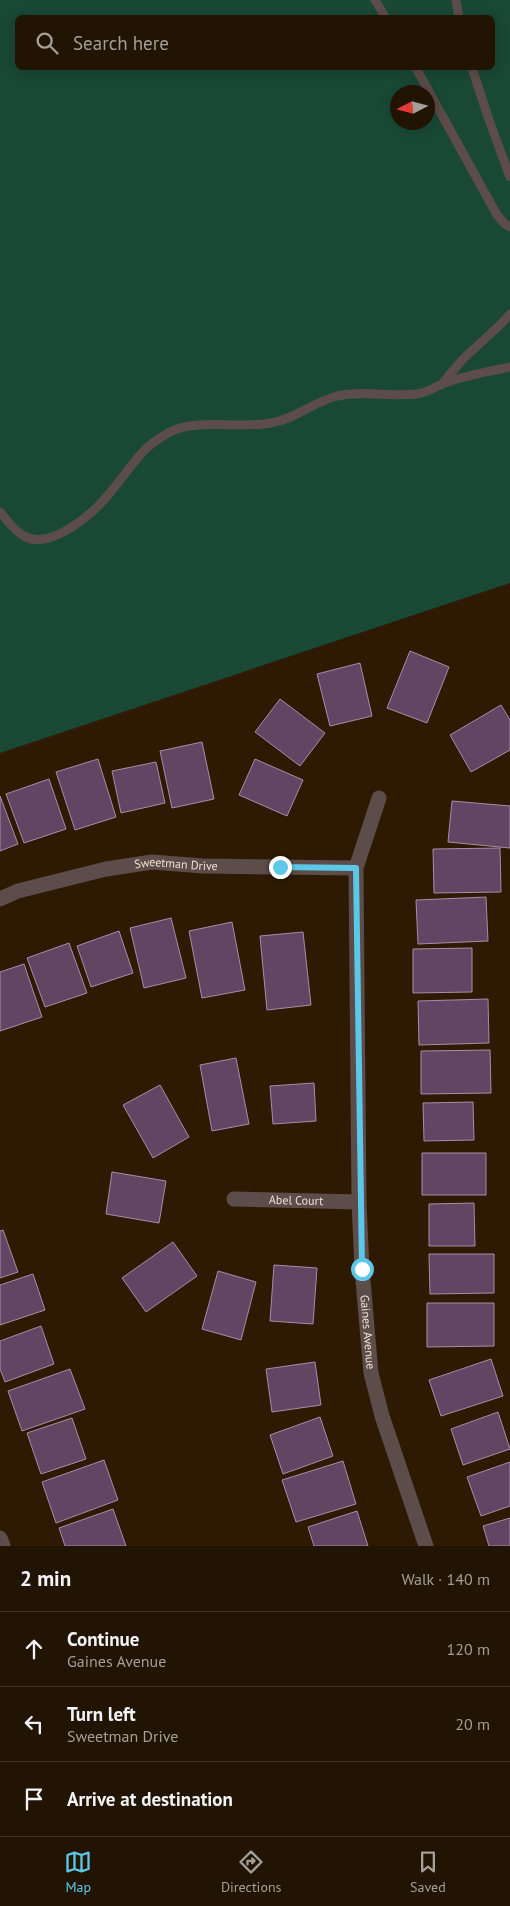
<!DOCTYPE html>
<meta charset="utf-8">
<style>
:root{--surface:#221402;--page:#2a1d0c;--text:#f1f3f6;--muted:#a29e99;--line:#3f3324;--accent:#5dc7e8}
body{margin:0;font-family:"PT Sans",sans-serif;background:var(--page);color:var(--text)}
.compass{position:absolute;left:390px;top:85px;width:45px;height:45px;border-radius:50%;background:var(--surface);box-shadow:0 2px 12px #0003;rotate:264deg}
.stop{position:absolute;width:15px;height:15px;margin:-11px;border:4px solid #5dc7e8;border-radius:50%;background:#fff}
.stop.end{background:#5dc7e8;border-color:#fff;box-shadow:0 1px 5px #0008}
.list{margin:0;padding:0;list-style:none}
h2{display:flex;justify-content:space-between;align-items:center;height:65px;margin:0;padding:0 20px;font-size:21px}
h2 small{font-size:16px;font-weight:400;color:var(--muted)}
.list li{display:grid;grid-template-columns:32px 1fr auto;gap:15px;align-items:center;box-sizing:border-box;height:75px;padding:0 20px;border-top:1px solid var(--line)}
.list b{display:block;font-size:19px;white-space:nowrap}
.list p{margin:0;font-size:16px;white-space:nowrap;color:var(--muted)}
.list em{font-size:16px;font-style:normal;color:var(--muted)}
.icon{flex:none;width:28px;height:28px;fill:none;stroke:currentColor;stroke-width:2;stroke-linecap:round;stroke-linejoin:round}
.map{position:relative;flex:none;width:510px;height:1546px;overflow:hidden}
.search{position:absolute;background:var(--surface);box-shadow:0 2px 12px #0003;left:15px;right:15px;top:15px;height:55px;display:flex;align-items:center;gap:12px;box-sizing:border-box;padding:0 18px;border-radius:8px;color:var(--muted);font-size:19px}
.sheet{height:290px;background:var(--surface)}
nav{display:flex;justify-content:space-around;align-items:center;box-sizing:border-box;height:70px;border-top:1px solid var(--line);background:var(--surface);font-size:14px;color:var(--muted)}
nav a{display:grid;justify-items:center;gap:2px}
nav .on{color:var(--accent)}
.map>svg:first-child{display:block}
.green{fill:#194835;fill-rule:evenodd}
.building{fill:#624563;stroke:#a78da8}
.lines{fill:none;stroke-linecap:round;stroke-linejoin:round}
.service{stroke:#5c4c4a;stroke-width:9}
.minor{stroke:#5c4c4a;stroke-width:15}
.route{stroke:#5dc7e8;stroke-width:6}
.labels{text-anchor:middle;stroke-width:4.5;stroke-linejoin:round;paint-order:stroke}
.street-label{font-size:12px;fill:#eddfd1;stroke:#241000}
</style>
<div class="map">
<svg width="510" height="1546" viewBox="0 0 510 1546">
<rect width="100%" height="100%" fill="#2e1a02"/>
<path class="green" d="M0,0H510V583L0,753ZM18,18H492V68H18ZM398,92H428V122H398Z"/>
<path class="building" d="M410,651L449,667L427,723L387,708Z
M360,663L372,716L330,726L317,674Z
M280,699L325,733L300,766L255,732Z
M501,705L510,720V750L471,772L450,735Z
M202,742L214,799L172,808L160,751Z
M98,759L116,817L75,830L56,772Z
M255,759L303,780L287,816L239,795Z
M156,762L165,803L121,813L112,771Z
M49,779L66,829L24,843L6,794Z
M0,796L18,844L0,851Z
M452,801L510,806V848L448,842Z
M500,848L501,892L434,893L433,849Z
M486,897L488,941L418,944L416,900Z
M171,918L186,978L144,988L130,928Z
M232,922L245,990L202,998L189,931Z
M119,931L133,973L91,987L77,946Z
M303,932L311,1005L267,1010L260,936Z
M69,943L87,993L45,1007L27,958Z
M472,948V992L413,993V949Z
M24,964L42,1017L0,1031V972Z
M488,999L489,1043L419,1045L418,1001Z
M490,1050L491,1093L421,1094V1051Z
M236,1058L249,1124L212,1131L200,1065Z
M314,1083L316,1121L273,1124L270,1086Z
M160,1085L189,1137L153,1158L123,1105Z
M473,1102L474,1140L424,1141L423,1103Z
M422,1153H486V1195H422Z
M112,1172L166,1181L159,1223L106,1214Z
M474,1203L475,1246H429V1204Z
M3,1230L18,1272L0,1278V1231Z
M173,1242L197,1276L146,1312L122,1278Z
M429,1254H494V1293L430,1294Z
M274,1265L317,1268L313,1324L270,1321Z
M218,1271L256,1282L241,1340L202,1329Z
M33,1274L45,1310L0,1325V1285Z
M427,1303H494V1346L427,1347Z
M41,1326L54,1364L5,1382L0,1369V1341Z
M491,1359L503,1396L441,1416L429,1380Z
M315,1362L321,1405L272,1412L266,1369Z
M70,1369L85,1409L22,1431L8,1391Z
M498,1412L510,1449L463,1465L451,1429Z
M320,1417L333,1456L283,1474L270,1435Z
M72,1418L86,1459L41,1474L27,1433Z
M104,1460L118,1500L56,1523L42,1482Z
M343,1461L356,1504L296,1522L282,1480Z
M510,1462V1506L481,1516L467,1477Z
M113,1509L126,1546H65L59,1528Z
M357,1511L368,1546H314L308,1527Z
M510,1518V1546H489L483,1526Z"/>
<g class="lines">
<path class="service" d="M375,0L386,18
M456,0L459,18
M416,68L497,215L505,224L510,227
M472,68L489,120L510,177
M441,385L463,359L501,324L510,314
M0,512C7,520 14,531 24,536C48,550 86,519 102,502C116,487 127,470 140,455C148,445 159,438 170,432C198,418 239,429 271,423C295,419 313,402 337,396C365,390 390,397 416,394C426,393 432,389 440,385C460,376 488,372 510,367"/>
<g class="minor">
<path id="s1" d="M379,798L356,868L359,1202L362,1269L371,1373L382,1416L426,1546"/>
<path id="s2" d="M0,899L18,891L106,869L152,862L203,866L356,868"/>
<path id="s3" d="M234,1199L359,1202"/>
<path d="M0,1538L3,1546"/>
</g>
</g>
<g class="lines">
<path class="route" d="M280,867L356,868L362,1269"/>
</g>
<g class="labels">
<g class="street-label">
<text dy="4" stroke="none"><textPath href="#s2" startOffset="181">Sweetman Drive</textPath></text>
<text dy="4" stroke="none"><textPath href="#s3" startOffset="62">Abel Court</textPath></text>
<text dy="4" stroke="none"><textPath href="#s1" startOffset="538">Gaines Avenue</textPath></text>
</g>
</g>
</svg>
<svg class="compass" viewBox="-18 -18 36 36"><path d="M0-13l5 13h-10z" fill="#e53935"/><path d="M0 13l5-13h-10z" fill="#a29e99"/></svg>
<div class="stop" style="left:362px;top:1269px"></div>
<div class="stop end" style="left:280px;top:867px"></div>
<div class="search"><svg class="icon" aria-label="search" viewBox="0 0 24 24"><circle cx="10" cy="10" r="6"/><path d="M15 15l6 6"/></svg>Search here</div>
</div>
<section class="sheet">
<h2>2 min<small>Walk · 140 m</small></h2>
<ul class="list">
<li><svg class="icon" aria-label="ahead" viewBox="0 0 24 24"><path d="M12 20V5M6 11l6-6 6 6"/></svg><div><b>Continue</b><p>Gaines Avenue</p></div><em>120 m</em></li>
<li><svg class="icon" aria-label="left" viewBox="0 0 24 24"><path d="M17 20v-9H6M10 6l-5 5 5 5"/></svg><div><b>Turn left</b><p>Sweetman Drive</p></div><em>20 m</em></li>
<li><svg class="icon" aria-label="arrive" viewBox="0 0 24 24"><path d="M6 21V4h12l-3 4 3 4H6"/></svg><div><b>Arrive at destination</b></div></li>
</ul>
</section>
<nav>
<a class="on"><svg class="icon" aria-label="map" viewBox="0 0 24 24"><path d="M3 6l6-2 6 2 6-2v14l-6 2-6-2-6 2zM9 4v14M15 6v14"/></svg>Map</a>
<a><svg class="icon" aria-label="directions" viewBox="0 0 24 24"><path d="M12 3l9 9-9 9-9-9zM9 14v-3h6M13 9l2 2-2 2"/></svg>Directions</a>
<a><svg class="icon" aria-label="saved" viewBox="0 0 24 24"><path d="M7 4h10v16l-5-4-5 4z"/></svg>Saved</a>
</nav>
